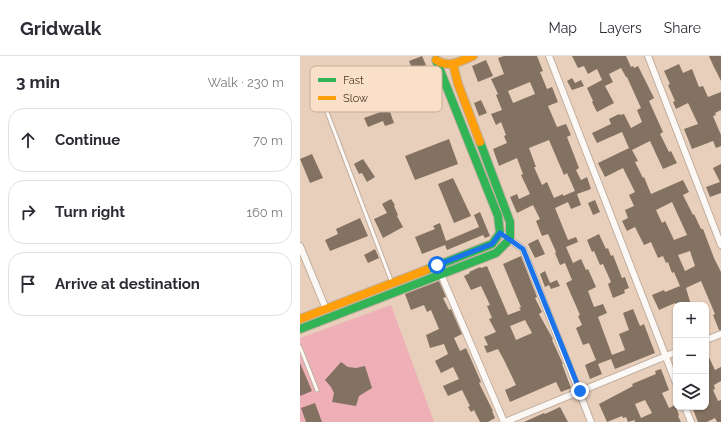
<!DOCTYPE html>
<meta charset="utf-8">
<style>
:root{--surface:#fff;--page:#f7f7f7;--text:#2b2b33;--muted:#7c7c81;--line:#e1e1e2}
body{margin:0;font-family:Raleway,sans-serif;background:var(--page);color:var(--text)}
.controls{position:absolute;right:12px;bottom:12px;display:grid;overflow:hidden;border-radius:8px;box-shadow:0 1px 3px #0004}
.controls button{width:36px;height:36px;display:grid;place-items:center;padding:0;border:0;border-bottom:1px solid var(--line);background:var(--surface);color:var(--text);font:20px sans-serif}
.stop{position:absolute;width:12px;height:12px;margin:-9px;border:3px solid #1a73e8;border-radius:50%;background:#fff}
.stop.end{background:#1a73e8;border-color:#fff;box-shadow:0 1px 4px #0008}
.list{margin:0;padding:0;list-style:none}
h2{display:flex;justify-content:space-between;align-items:center;height:52px;margin:0;padding:0 16px;font-size:17px}
h2 small{font-size:13px;font-weight:400;color:var(--muted)}
.list li{display:grid;grid-template-columns:26px 1fr auto;gap:12px;align-items:center;box-sizing:border-box;height:64px;margin:0 8px 8px;padding:0 8px;border:1px solid var(--line);border-radius:16px}
.list b{display:block;font-size:15px;white-space:nowrap}
.list em{font-size:13px;font-style:normal;color:var(--muted)}
.icon{flex:none;width:22px;height:22px;fill:none;stroke:currentColor;stroke-width:2;stroke-linecap:round;stroke-linejoin:round}
.map{position:relative;flex:none;width:421px;height:366px;overflow:hidden}
header{display:flex;align-items:center;gap:24px;box-sizing:border-box;height:56px;padding:0 20px;background:var(--surface);border-bottom:1px solid var(--line)}
header strong{font-size:19px}
nav{display:flex;gap:22px;margin-inline-start:auto;font-size:14px}
main{display:flex}
aside{flex:1;background:var(--surface)}
.map>svg:first-child{display:block}
.green{fill:#eeb0b6}
.building{fill:#837161;fill-rule:evenodd}
.lines{fill:none;stroke-linecap:round;stroke-linejoin:round}
.lane-casing{stroke:#c2af9f;stroke-width:5}
.street-casing{stroke:#c2af9f;stroke-width:8}
.fast-casing{stroke:#c2af9f;stroke-width:10}
.slow-casing{stroke:#c2af9f;stroke-width:10}
.lane{stroke:#fcf8f5;stroke-width:3}
.street{stroke:#fcf8f5;stroke-width:6}
.fast{stroke:#30b455;stroke-width:8}
.slow{stroke:#ff9f0a;stroke-width:8}
.route{stroke:#1a73e8;stroke-width:5}
.key{fill:#fadfc9;stroke:#c6ad99;stroke-width:1}
.key-label{font-size:11px;fill:#4b3929}
</style>
<header>
<strong>Gridwalk</strong>
<nav><a>Map</a><a>Layers</a><a>Share</a></nav>
</header>
<main>
<aside>
<h2>3 min<small>Walk · 230 m</small></h2>
<ul class="list">
<li><svg class="icon" aria-label="ahead" viewBox="0 0 24 24"><path d="M12 20V5M6 11l6-6 6 6"/></svg><div><b>Continue</b></div><em>70 m</em></li>
<li><svg class="icon" aria-label="right" viewBox="0 0 24 24"><path d="M7 20v-9h11M14 6l5 5-5 5"/></svg><div><b>Turn right</b></div><em>160 m</em></li>
<li><svg class="icon" aria-label="arrive" viewBox="0 0 24 24"><path d="M6 21V4h12l-3 4 3 4H6"/></svg><div><b>Arrive at destination</b></div></li>
</ul>
</aside>
<div class="map">
<svg width="421" height="366" viewBox="0 0 421 366">
<rect width="100%" height="100%" fill="#e8cfbb"/>
<path class="green" d="M91,249L134,366H0V282Z"/>
<path class="building" d="M122,0L126,9L113,15L109,5Z
M204,0H237L243,15L240,16L247,33L252,31L258,46L248,50L257,71L266,68L271,79L267,81L279,112L276,114L281,124L287,121L291,133L277,138L281,149L271,153L268,146L255,152L268,184L276,181L278,186L266,191L273,207L281,203L286,214L288,213L296,231L288,235L294,251L303,248L307,257L298,261L312,299L325,294L319,278L329,274L323,257L333,253L340,270L344,268L355,297L315,313L311,303L298,308L302,318L290,323L285,309L296,304L289,287L283,289L276,272L282,269L278,260L280,259L266,227L272,224L265,207L260,209L255,197L256,196L248,178L242,180L236,165L240,163L233,149L217,157L210,141L217,138L219,143L230,138L221,119L223,118L217,102L199,110L193,93L207,87L204,80L206,79L201,66L196,69L191,58L202,54L196,39L198,38L191,23L204,18L198,2ZM230,26L235,38L213,47L208,35ZM249,84L264,119L267,117L275,135L263,140V138L254,142L247,126L242,129L234,111H236L229,92Z
M272,0H326L331,11L333,10L334,12L338,10L354,42L349,45L363,76L360,78L369,96L371,95L377,107L363,113L350,85L332,94L338,105L335,106L343,122L344,121L351,138L383,124L389,136L383,139L393,159L394,158L401,173H403L414,202L421,216V274H419L413,259L415,258L401,225L386,232L391,249H376L375,247L359,254L352,239L364,234L365,236L380,230L374,216L372,217L368,206L366,207L363,200L358,202L351,186L344,189L335,171L327,175L322,165L328,162L325,154L334,150L329,139L335,136L323,112L305,121L298,107L329,92L322,76L297,87L292,77L311,68L309,63L319,58L320,59L324,58L331,72L342,66L337,54L341,52L327,21H326L321,12L309,18L313,26L305,30L314,47L297,56L292,46L293,45L287,32L302,24L297,13L288,18L284,10L278,12ZM372,146L387,179L374,184L365,165L362,167L356,154ZM390,195L395,210L385,215L378,199Z
M409,0H421V25L413,9Z
M186,4L193,20L178,26L172,10Z
M379,8L383,17L392,13L399,31L403,30L408,41L421,36V54L415,57L416,59L413,60L421,79V90L416,92L413,85L392,93L384,73L398,68L388,47L376,53L373,46L375,45L368,29L370,28L364,15Z
M272,22L275,27L281,24L284,30L272,34L267,25Z
M181,44L187,57L179,60L174,47Z
M89,53L94,67L85,70L83,65L68,71L64,62Z
M149,83L158,108L115,124L105,100Z
M12,98L23,122L10,127L0,103Z
M63,103L75,121L67,126L62,117L59,118L54,108Z
M421,108V137L410,141L406,131L420,126L413,112Z
M153,122L171,160L154,167L138,128Z
M91,143L95,149L94,150L98,159L97,160L103,171L83,182L74,163L87,157L82,148Z
M295,144L300,156L293,159L288,147Z
M180,156L190,180L185,182L183,179L147,194L145,189L122,198L115,181L135,173L133,170L140,167L146,185L179,171L174,159Z
M60,162L68,180L30,195L25,184L38,178L36,173Z
M299,178L306,193L308,192L311,200L313,199L322,222L325,221L329,232L324,234L325,237L313,242L308,228L311,226L303,208L300,209L294,195L292,196L287,184Z
M238,183L245,198L235,202L228,188Z
M75,193L79,202L68,207L64,199Z
M221,200L237,241L235,242L242,256L239,258L253,283L252,284L263,308H262L271,332L261,336L256,326L210,346L205,334L216,329L204,304L198,293L187,297L184,290L188,289L184,281L196,276L189,263L192,262L187,250L190,249L181,230L171,234L164,220L170,217L169,216L180,211L181,212L187,210L208,259L221,254L219,252L221,251L203,208ZM225,264L232,277L216,284L210,270Z
M245,215L250,227L257,224L260,230L251,233L249,229L245,231L240,218Z
M139,225L146,241L143,242L149,254L151,253L162,278L154,282L160,295L166,292L181,326L179,327L193,355H192L195,362L188,366H180L174,354L171,356L168,351L170,350L162,334L148,340L143,330L159,323L153,311L141,317L135,305L148,298L144,288L130,292L126,279L139,273L131,254L127,256L124,249L111,254L105,238Z
M406,295L415,314L421,311V325L414,329L415,333L413,334L418,345L421,344V366H417L415,362L407,366H398L392,351H406Z
M41,306L48,311L56,312L65,310L72,332L59,340L56,350L32,346L34,337L31,331L25,324Z
M0,307L12,335L0,340Z
M361,313L369,334L362,337L369,352L375,349L379,359L378,360L381,366H334L335,365V364L328,366L326,361L323,362L322,360L307,366L299,348L333,330L332,328L356,318L355,315ZM345,344L352,357L341,362L335,348Z
M15,347L22,366H6L1,352Z
M260,351L268,366H224L244,357L245,358Z"/>
<g class="lines">
<g class="lane-casing">
<path id="lane" d="M19,35L92,227
M0,291L17,334"/>
</g>
<g class="street-casing">
<path id="street" d="M249,0L376,327
M348,0L421,189
M200,177L223,193L291,366
M0,190L26,253
M137,209L204,366
M406,284L421,278
M385,351L391,366
M205,366L376,296"/>
</g>
<g class="fast-casing">
<path id="fast" d="M126,214L192,188L200,177L198,160L136,4
M0,273L196,197L210,183V166L180,86"/>
</g>
<g class="slow-casing">
<path id="slow" d="M136,4C149,13 160,5 173,0
M153,8L158,28L180,86
M0,263L126,214"/>
</g>
<use href="#lane" class="lane"/>
<use href="#street" class="street"/>
<use href="#fast" class="fast"/>
<use href="#slow" class="slow"/>
</g>
<g class="lines">
<path class="route" d="M137,209L192,188L200,177L223,193L280,335"/>
</g>
<rect x="10" y="10" width="132" height="46" rx="6" class="key"/>
<rect x="18" y="22" width="18" height="4" fill="#30b455"/>
<rect x="18" y="40" width="18" height="4" fill="#ff9f0a"/>
<g class="key-label">
<text x="43" y="28">Fast</text>
<text x="43" y="46">Slow</text>
</g>
</svg>
<div class="controls">
<button>+</button>
<button>−</button>
<button><svg class="icon" aria-label="layers" viewBox="0 0 24 24"><path d="M12 4l9 5-9 5-9-5zM3 14l9 5 9-5"/></svg></button>
</div>
<div class="stop" style="left:137px;top:209px"></div>
<div class="stop end" style="left:280px;top:335px"></div>
</div>
</main>
